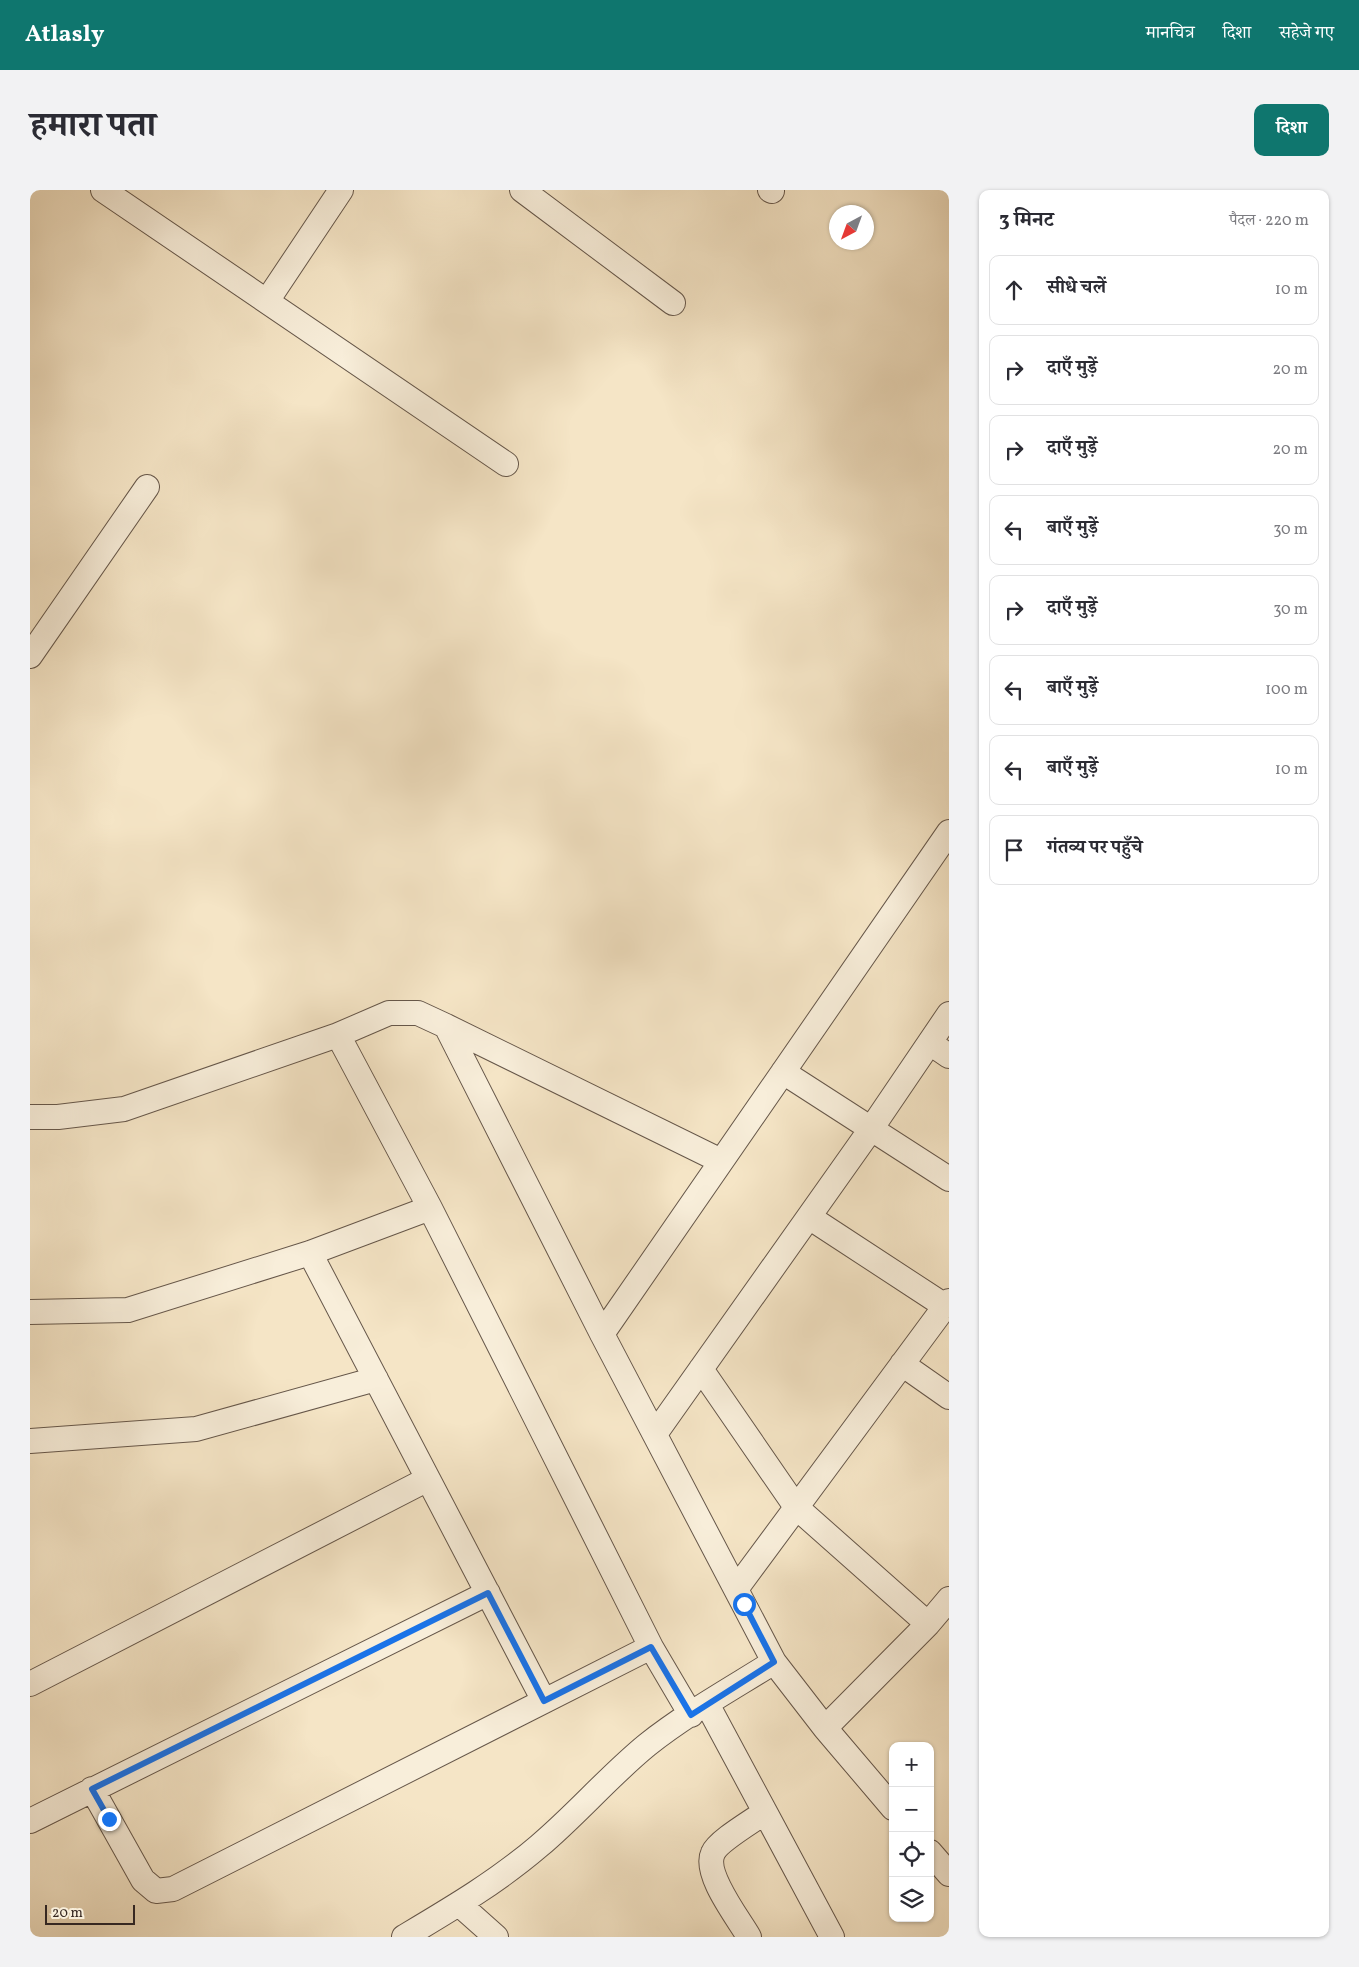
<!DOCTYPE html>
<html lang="hi">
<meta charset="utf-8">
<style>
:root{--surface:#fff;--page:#f2f2f3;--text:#2b2b33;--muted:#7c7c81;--line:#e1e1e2;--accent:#0f766e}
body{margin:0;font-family:Vollkorn,"Noto Serif Devanagari",serif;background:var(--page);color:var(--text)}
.controls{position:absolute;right:15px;bottom:15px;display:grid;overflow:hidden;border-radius:10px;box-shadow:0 1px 4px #0004}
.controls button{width:45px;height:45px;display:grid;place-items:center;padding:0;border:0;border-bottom:1px solid var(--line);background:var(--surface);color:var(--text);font:25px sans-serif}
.compass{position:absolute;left:799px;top:15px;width:45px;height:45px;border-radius:50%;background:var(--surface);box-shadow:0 1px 4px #0004;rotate:221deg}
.scale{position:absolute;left:15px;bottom:12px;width:90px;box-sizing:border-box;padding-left:5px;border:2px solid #372821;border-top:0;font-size:14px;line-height:18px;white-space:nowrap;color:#372821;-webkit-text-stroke:4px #f8eeda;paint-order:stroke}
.stop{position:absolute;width:15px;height:15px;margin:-11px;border:4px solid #1a73e8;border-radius:50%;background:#fff}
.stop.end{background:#1a73e8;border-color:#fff;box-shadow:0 1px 5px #0008}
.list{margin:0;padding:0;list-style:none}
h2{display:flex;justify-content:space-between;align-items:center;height:65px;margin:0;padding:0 20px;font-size:21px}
h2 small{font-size:16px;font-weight:400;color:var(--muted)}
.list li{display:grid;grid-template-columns:32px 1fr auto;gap:15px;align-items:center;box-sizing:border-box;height:70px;margin:0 10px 10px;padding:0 10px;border:1px solid var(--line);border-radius:10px}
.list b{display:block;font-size:19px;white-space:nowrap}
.list em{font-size:16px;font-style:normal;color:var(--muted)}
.icon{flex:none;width:28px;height:28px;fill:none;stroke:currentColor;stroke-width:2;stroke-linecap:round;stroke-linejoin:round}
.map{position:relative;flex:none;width:919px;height:1747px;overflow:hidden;border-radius:10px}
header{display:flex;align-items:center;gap:30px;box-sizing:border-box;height:70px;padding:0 25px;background:var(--accent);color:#fff}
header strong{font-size:24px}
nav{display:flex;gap:28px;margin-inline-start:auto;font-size:18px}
.intro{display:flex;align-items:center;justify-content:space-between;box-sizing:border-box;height:120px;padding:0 30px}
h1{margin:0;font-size:35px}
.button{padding:12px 22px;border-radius:10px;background:var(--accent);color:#fff;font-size:18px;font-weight:700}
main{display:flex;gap:30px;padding:0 30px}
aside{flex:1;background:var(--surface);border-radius:10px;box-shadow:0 1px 4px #0004}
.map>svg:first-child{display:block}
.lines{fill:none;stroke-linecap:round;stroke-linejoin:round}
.minor-casing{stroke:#66574a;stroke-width:26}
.minor{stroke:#f8eeda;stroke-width:24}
.route{stroke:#1a73e8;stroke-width:6}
</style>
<header>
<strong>Atlasly</strong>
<nav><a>मानचित्र</a><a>दिशा</a><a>सहेजे गए</a></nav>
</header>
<div class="intro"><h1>हमारा पता</h1><a class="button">दिशा</a></div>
<main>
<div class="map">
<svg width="919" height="1747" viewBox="0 0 919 1747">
<rect width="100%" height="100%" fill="#f5e5c6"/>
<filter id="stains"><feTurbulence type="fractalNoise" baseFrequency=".004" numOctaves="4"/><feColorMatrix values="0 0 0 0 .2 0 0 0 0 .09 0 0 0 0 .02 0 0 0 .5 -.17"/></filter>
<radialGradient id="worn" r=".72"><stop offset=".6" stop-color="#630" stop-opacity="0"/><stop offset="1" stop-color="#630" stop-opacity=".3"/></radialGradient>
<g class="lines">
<g class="minor-casing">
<path id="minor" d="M73,0L476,274
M492,0L643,113
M740,0L742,1
M237,111L311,0
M0,466L117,297
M416,836L691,971
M308,845L359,823H388L416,836L572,1144L744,1472
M900,853L919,866
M753,882L919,989
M0,927H28L94,919L308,845L400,1018L621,1457
M779,1027L915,1116
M280,1063L514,1511
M0,1122L98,1120L280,1063L400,1018
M572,1144L919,642
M872,1174L919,1207
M671,1179L766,1317L898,1434
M625,1244L841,939L919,824
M0,1251L166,1239L346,1189
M706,1399L919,1111
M0,1494L398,1289
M677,1514L735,1622C723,1631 688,1651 683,1663C673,1684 709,1729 719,1747
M795,1538L863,1618
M62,1599L113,1690L126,1701L143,1699L621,1457L661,1525
M735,1622L802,1747
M0,1631L458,1403
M900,1662L919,1684
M429,1714L466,1747
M374,1747C421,1719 467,1692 509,1656C547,1624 579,1586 617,1555C656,1524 701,1499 744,1472L795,1538L898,1434L919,1409"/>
</g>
<use href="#minor" class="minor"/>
</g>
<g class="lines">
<path class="route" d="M79,1629L62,1599L458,1403L514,1511L621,1457L661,1525L744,1472L714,1414"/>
</g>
<rect width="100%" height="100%" filter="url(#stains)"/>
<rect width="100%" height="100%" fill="url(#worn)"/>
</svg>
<div class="controls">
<button>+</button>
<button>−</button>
<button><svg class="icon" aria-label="locate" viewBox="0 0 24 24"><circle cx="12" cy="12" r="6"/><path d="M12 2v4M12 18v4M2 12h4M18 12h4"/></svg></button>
<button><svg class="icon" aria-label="layers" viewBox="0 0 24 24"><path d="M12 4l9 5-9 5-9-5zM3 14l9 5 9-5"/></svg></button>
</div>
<svg class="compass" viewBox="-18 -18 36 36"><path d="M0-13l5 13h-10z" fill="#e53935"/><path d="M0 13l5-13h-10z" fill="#7c7c81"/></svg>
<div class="scale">20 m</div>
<div class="stop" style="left:714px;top:1414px"></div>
<div class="stop end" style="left:79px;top:1629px"></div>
</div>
<aside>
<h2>3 मिनट<small>पैदल · 220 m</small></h2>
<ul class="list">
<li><svg class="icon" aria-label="ahead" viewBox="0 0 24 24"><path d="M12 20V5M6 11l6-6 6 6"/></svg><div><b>सीधे चलें</b></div><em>10 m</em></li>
<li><svg class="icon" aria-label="right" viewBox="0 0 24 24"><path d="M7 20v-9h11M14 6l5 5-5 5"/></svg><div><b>दाएँ मुड़ें</b></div><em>20 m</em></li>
<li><svg class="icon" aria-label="right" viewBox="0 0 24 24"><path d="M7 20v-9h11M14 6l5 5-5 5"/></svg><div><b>दाएँ मुड़ें</b></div><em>20 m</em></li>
<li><svg class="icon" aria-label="left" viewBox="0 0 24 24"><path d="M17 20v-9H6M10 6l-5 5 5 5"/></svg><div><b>बाएँ मुड़ें</b></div><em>30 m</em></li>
<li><svg class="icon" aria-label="right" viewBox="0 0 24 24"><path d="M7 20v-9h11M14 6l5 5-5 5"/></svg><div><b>दाएँ मुड़ें</b></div><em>30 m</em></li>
<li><svg class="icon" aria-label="left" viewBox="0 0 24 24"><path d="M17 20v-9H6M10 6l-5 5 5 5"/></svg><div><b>बाएँ मुड़ें</b></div><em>100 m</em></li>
<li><svg class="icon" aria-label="left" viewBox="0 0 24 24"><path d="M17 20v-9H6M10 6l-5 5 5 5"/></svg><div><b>बाएँ मुड़ें</b></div><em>10 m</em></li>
<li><svg class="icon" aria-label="arrive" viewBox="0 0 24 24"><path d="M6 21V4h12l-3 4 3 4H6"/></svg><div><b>गंतव्य पर पहुँचे</b></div></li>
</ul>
</aside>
</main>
